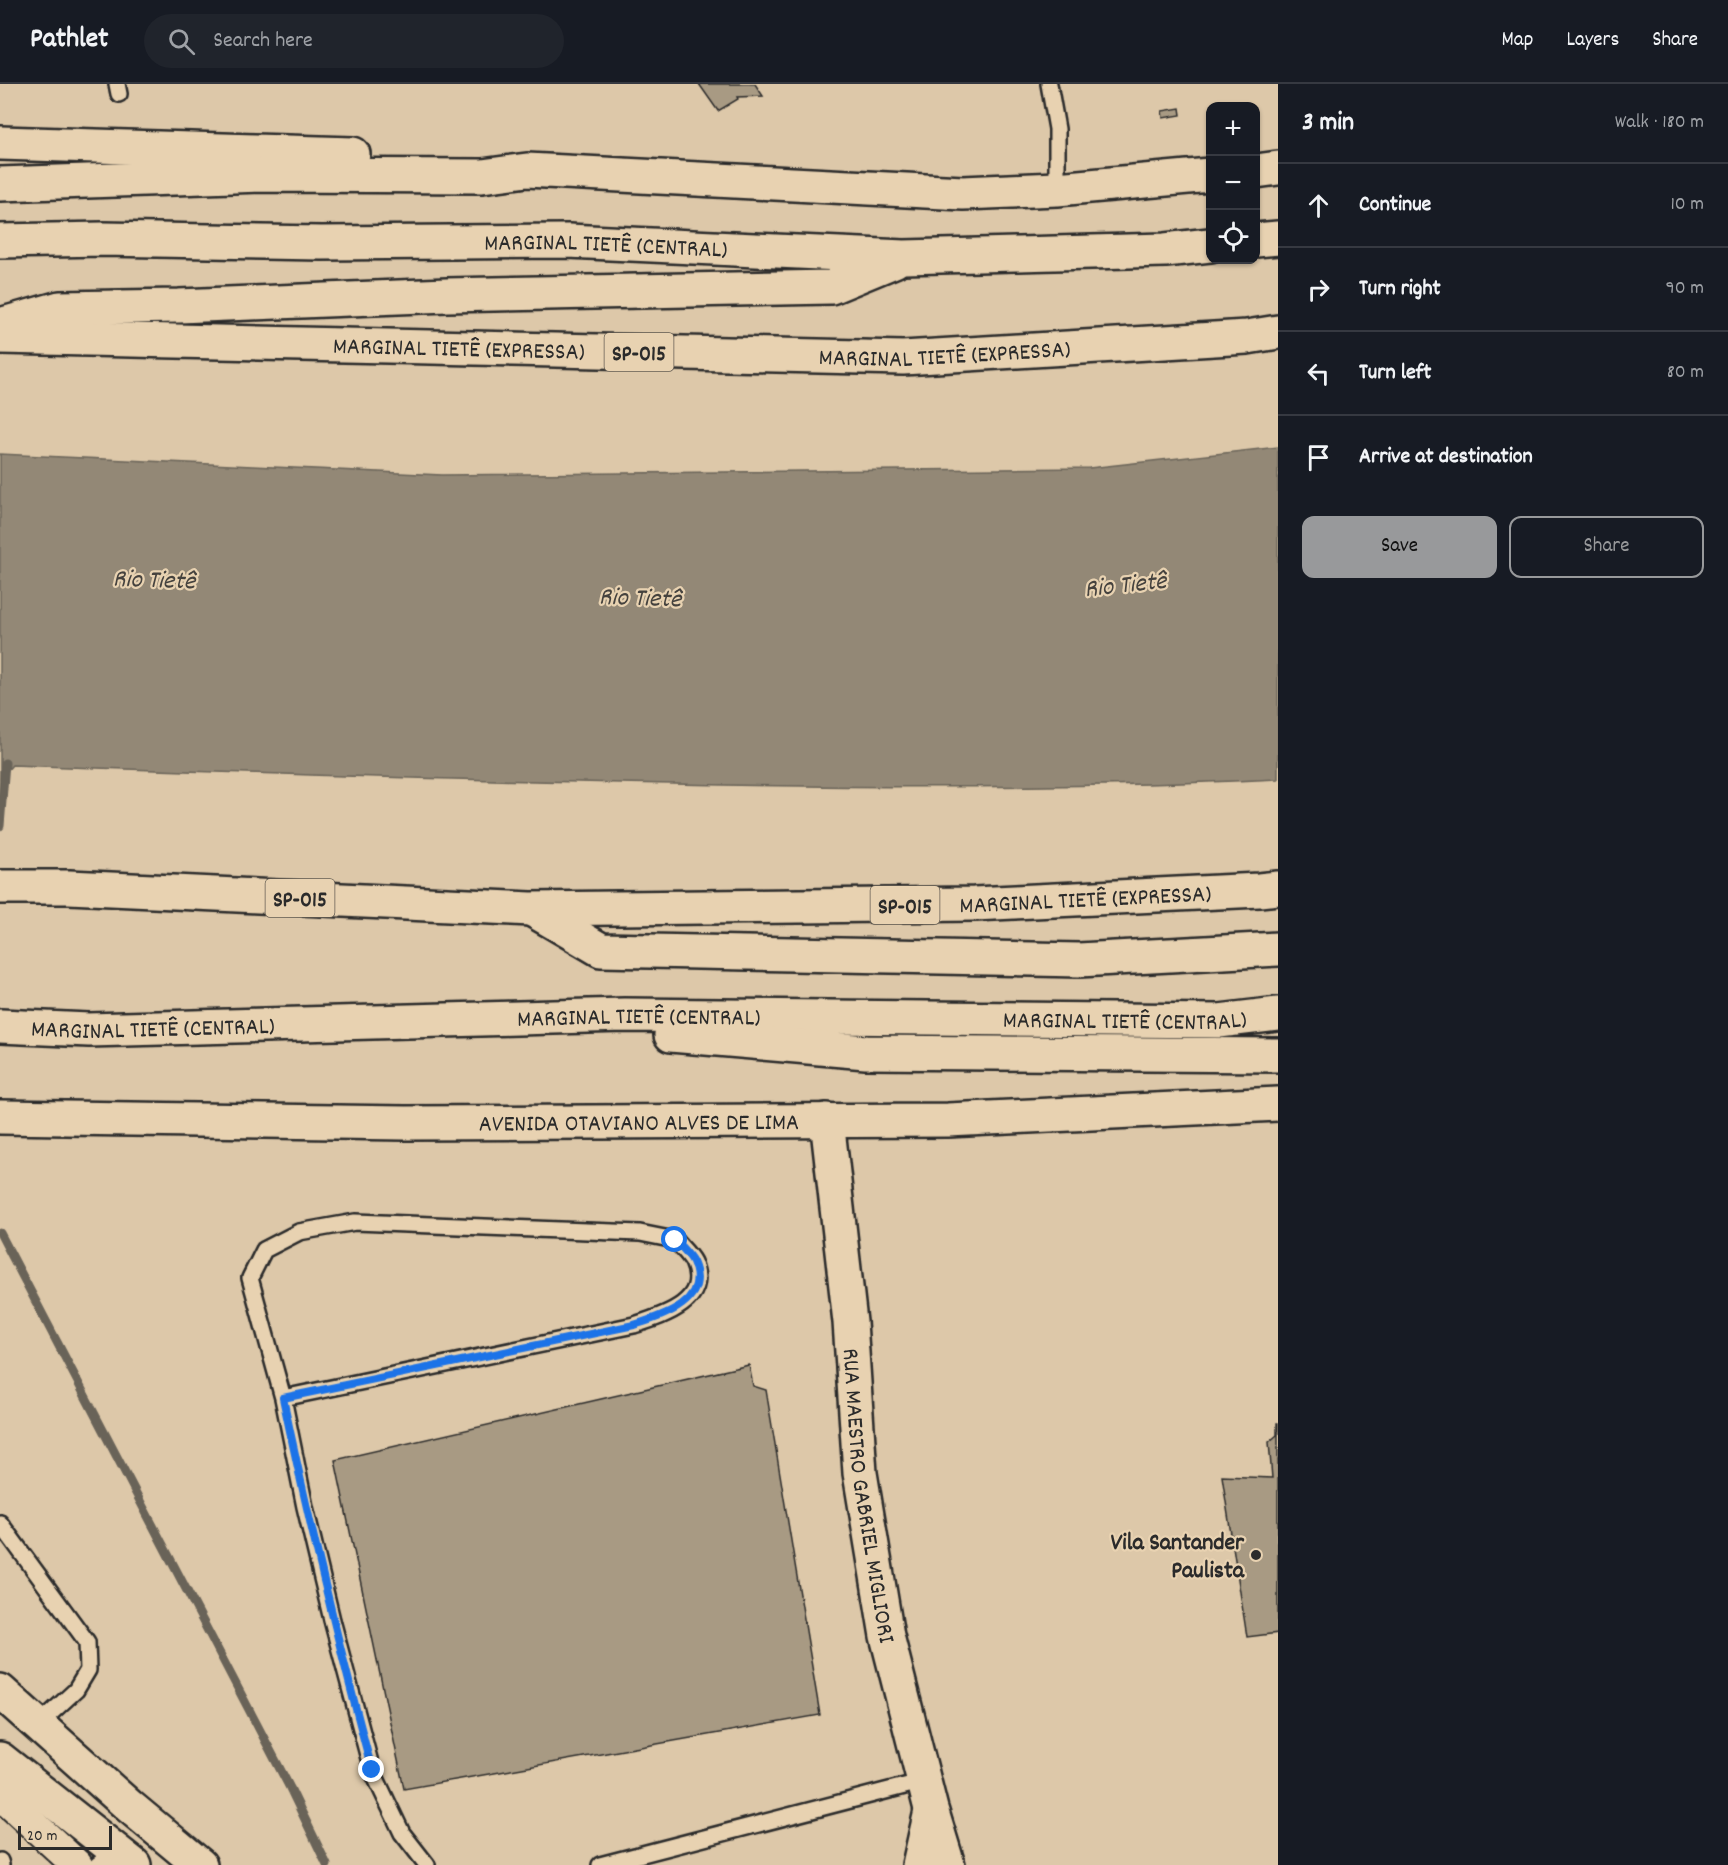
<!DOCTYPE html>
<meta charset="utf-8">
<style>
:root{--surface:#171b24;--page:#20242c;--text:#f1f3f6;--muted:#9ea1a6;--line:#363941;--accent:#98999b}
body{margin:0;font-family:Dekko,sans-serif;background:var(--page);color:var(--text)}
.controls{position:absolute;right:18px;top:18px;display:grid;overflow:hidden;border-radius:12px;box-shadow:0 2px 4px #0004}
.controls button{width:54px;height:54px;display:grid;place-items:center;padding:0;border:0;border-bottom:2px solid var(--line);background:var(--surface);color:var(--text);font:30px sans-serif}
.scale{position:absolute;left:18px;bottom:15px;width:94px;box-sizing:border-box;padding-left:6px;border:3px solid #2b2b2b;border-top:0;font-size:16px;line-height:21px;white-space:nowrap;color:#2b2b2b;-webkit-text-stroke:4px #e8d2b1;paint-order:stroke}
.stop{position:absolute;width:18px;height:18px;margin:-14px;border:4px solid #1a73e8;border-radius:50%;background:#fff}
.stop.end{background:#1a73e8;border-color:#fff;box-shadow:0 2px 6px #0008}
.list{margin:0;padding:0;list-style:none}
h2{display:flex;justify-content:space-between;align-items:center;height:78px;margin:0;padding:0 24px;font-size:26px}
h2 small{font-size:20px;font-weight:400;color:var(--muted)}
.list li{display:grid;grid-template-columns:39px 1fr auto;gap:18px;align-items:center;box-sizing:border-box;height:84px;padding:0 24px;border-top:2px solid var(--line)}
.list b{display:block;font-size:22px;white-space:nowrap}
.list em{font-size:20px;font-style:normal;color:var(--muted)}
.actions{display:flex;gap:12px;padding:18px 24px}
.actions a{flex:1;padding:14px 0;border:2px solid var(--accent);border-radius:12px;text-align:center;font-size:21px;color:var(--accent)}
.actions .main{background:var(--accent);color:#111}
.icon{flex:none;width:33px;height:33px;fill:none;stroke:currentColor;stroke-width:2;stroke-linecap:round;stroke-linejoin:round}
.map{position:relative;flex:none;width:1278px;height:1781px;overflow:hidden}
header{display:flex;align-items:center;gap:36px;box-sizing:border-box;height:84px;padding:0 30px;background:var(--surface);border-bottom:2px solid var(--line)}
header strong{font-size:28px}
nav{display:flex;gap:33px;margin-inline-start:auto;font-size:21px}
.search{width:420px;height:54px;background:var(--page);display:flex;align-items:center;gap:15px;box-sizing:border-box;padding:0 21px;border-radius:33px;color:var(--muted);font-size:22px}
main{display:flex}
aside{flex:1;background:var(--surface)}
.map>svg:first-child{display:block}
.water{fill:#938876;stroke:#696358;stroke-width:1.5}
.lines{fill:none;stroke-linecap:round;stroke-linejoin:round}
.stream{stroke:#696358;stroke-width:9}
.building{fill:#a89a83;stroke:#2b2b2b;stroke-width:1.5}
.lane-casing{stroke:#2b2b2b;stroke-width:20}
.street-casing{stroke:#2b2b2b;stroke-width:34}
.secondary-casing{stroke:#2b2b2b;stroke-width:38}
.highway-casing{stroke:#2b2b2b;stroke-width:38}
.lane{stroke:#e8d2b1;stroke-width:15}
.street{stroke:#e8d2b1;stroke-width:30}
.secondary{stroke:#e8d2b1;stroke-width:33}
.highway{stroke:#e8d2b1;stroke-width:33}
.route{stroke:#1a73e8;stroke-width:8}
.poi-dot{fill:#2b2b2b;stroke:#e8d2b1;stroke-width:2}
.labels{text-anchor:middle;stroke-width:4.5;stroke-linejoin:round;paint-order:stroke}
.shield{fill:#e8d2b1;stroke:#645d53;stroke-width:1.5}
.shield-label{font-size:22px;font-weight:bold;fill:#2b2b2b}
.street-label{font-size:24px;fill:#2b2b2b;stroke:#e8d2b1}
.poi-label{font-size:24px;font-weight:bold;fill:#2b2b2b;stroke:#e8d2b1;text-anchor:end}
.water-label{font-size:26px;font-style:italic;fill:#45423e;stroke:#e8d2b1}
</style>
<header>
<strong>Pathlet</strong>
<div class="search"><svg class="icon" aria-label="search" viewBox="0 0 24 24"><circle cx="10" cy="10" r="6"/><path d="M15 15l6 6"/></svg>Search here</div>
<nav><a>Map</a><a>Layers</a><a>Share</a></nav>
</header>
<main>
<div class="map">
<svg width="1278" height="1781" viewBox="0 0 1278 1781">
<rect width="100%" height="100%" fill="#ddc8a9"/>
<filter id="ink" filterUnits="userSpaceOnUse"><feTurbulence type="fractalNoise" baseFrequency=".0167" numOctaves="2"/><feDisplacementMap in="SourceGraphic" scale="12" xChannelSelector="R" yChannelSelector="G"/><feConvolveMatrix kernelMatrix="1 2 1 2 8 2 1 2 1" color-interpolation-filters="sRGB"/></filter>
<g filter="url(#ink)">
<path class="water" d="M1278,363V695C1077,705 875,704 673,700C453,696 232,689 12,681L0,695V370L442,391L1089,384Z"/>
<g class="lines">
<path class="stream" d="M0,742L5,679
M0,1149L290,1704L327,1781"/>
</g>
<path class="building" d="M699,0H755L763,12L737,13L738,15L718,27Z
M1180,24L1181,31L1163,34L1162,27Z
M749,1281L753,1302L766,1306L820,1631L404,1705L335,1376Z
M1277,1339H1278V1549L1247,1553L1222,1392L1272,1394L1269,1358L1277,1351Z"/>
<g class="lines">
<g class="lane-casing">
<path id="lane" d="M117,0L119,10
M1049,0L1057,45V105
M283,1314L634,1241C662,1232 711,1218 693,1178C689,1170 680,1162 675,1156L640,1149L355,1138L299,1148L264,1166L250,1194L283,1314L305,1423L332,1536L372,1686L402,1749L427,1781
M0,1439L87,1558L88,1586L76,1606L38,1641
M0,1777L1,1781
M97,1781L116,1767
M600,1781L924,1697"/>
</g>
<g class="street-casing">
<path id="street" d="M0,1710L77,1781"/>
</g>
<g class="secondary-casing">
<g id="secondary">
<path id="s1" d="M827,1036L850,1238L860,1389L887,1552L931,1725L948,1781"/>
<path d="M0,1607L129,1722L200,1781"/>
<path d="M0,1675L134,1781"/>
<path d="M919,1781L931,1727"/>
</g>
</g>
<g class="highway-casing">
<g id="highway">
<path d="M0,59L353,70"/>
<path d="M1256,87L1278,84"/>
<path d="M0,100L262,91L482,92L527,86L963,109L1057,105L1210,91"/>
<path d="M1256,156L1278,154"/>
<path id="s2" d="M0,157L103,155L321,159L568,157L904,173L1165,166L1210,161"/>
<path d="M0,241L60,224L179,222L447,211L831,203L894,177"/>
<path id="s3" d="M0,253L903,274L1247,253L1278,248"/>
<path id="s4" d="M0,803H69L531,825L974,820L1259,806L1278,804"/>
<path d="M533,826L601,866L1079,876L1278,865"/>
<path id="s5" d="M0,942L89,946L624,931L1219,937L1278,930"/>
<path d="M671,951L866,968L1278,971"/>
<path id="s6" d="M0,1033L405,1039L948,1036L1278,1020"/>
</g>
</g>
<use href="#lane" class="lane"/>
<use href="#street" class="street"/>
<use href="#secondary" class="secondary"/>
<use href="#highway" class="highway"/>
</g>
</g>
<g class="lines" filter="url(#ink)">
<path class="route" d="M372,1686C339,1562 309,1439 283,1314L634,1241C662,1232 711,1218 693,1178C689,1170 680,1162 675,1156"/>
</g>
<circle class="poi-dot" cx="1256" cy="1471" r="6"/>
<g class="labels">
<g class="shield">
<rect x="604.5" y="249" width="69" height="38" rx="4.5"/>
<rect x="265.5" y="795" width="69" height="38" rx="4.5"/>
<rect x="870.5" y="802" width="69" height="38" rx="4.5"/>
</g>
<g class="shield-label">
<text x="639" y="276">SP-015</text>
<text x="300" y="822">SP-015</text>
<text x="905" y="829">SP-015</text>
</g>
<g class="street-label">
<text dy="8" stroke="none"><textPath href="#s2" startOffset="606">MARGINAL TIETÊ (CENTRAL)</textPath></text>
<text dy="8" stroke="none"><textPath href="#s3" startOffset="459">MARGINAL TIETÊ (EXPRESSA)</textPath></text>
<text dy="8" stroke="none"><textPath href="#s3" startOffset="945">MARGINAL TIETÊ (EXPRESSA)</textPath></text>
<text dy="8" stroke="none"><textPath href="#s4" startOffset="1086">MARGINAL TIETÊ (EXPRESSA)</textPath></text>
<text dy="8" stroke="none"><textPath href="#s5" startOffset="639">MARGINAL TIETÊ (CENTRAL)</textPath></text>
<text dy="8" stroke="none"><textPath href="#s5" startOffset="1125">MARGINAL TIETÊ (CENTRAL)</textPath></text>
<text dy="8" stroke="none"><textPath href="#s5" startOffset="153">MARGINAL TIETÊ (CENTRAL)</textPath></text>
<text dy="8" stroke="none"><textPath href="#s6" startOffset="639">AVENIDA OTAVIANO ALVES DE LIMA</textPath></text>
<text dy="8" stroke="none"><textPath href="#s1" startOffset="378">RUA MAESTRO GABRIEL MIGLIORI</textPath></text>
</g>
<g class="poi-label">
<text x="1244" y="1465">Vila Santander<tspan x="1244" dy="28">Paulista</tspan></text>
</g>
<g class="water-label">
<text transform="translate(154 494) rotate(2)" y="9">Rio Tietê</text>
<text transform="translate(1125 499) rotate(-6)" y="9">Rio Tietê</text>
<text transform="translate(640 512) rotate(2)" y="9">Rio Tietê</text>
</g>
</g>
</svg>
<div class="controls">
<button>+</button>
<button>−</button>
<button><svg class="icon" aria-label="locate" viewBox="0 0 24 24"><circle cx="12" cy="12" r="6"/><path d="M12 2v4M12 18v4M2 12h4M18 12h4"/></svg></button>
</div>
<div class="scale">20 m</div>
<div class="stop" style="left:675px;top:1156px"></div>
<div class="stop end" style="left:372px;top:1686px"></div>
</div>
<aside>
<h2>3 min<small>Walk · 180 m</small></h2>
<ul class="list">
<li><svg class="icon" aria-label="ahead" viewBox="0 0 24 24"><path d="M12 20V5M6 11l6-6 6 6"/></svg><div><b>Continue</b></div><em>10 m</em></li>
<li><svg class="icon" aria-label="right" viewBox="0 0 24 24"><path d="M7 20v-9h11M14 6l5 5-5 5"/></svg><div><b>Turn right</b></div><em>90 m</em></li>
<li><svg class="icon" aria-label="left" viewBox="0 0 24 24"><path d="M17 20v-9H6M10 6l-5 5 5 5"/></svg><div><b>Turn left</b></div><em>80 m</em></li>
<li><svg class="icon" aria-label="arrive" viewBox="0 0 24 24"><path d="M6 21V4h12l-3 4 3 4H6"/></svg><div><b>Arrive at destination</b></div></li>
</ul>
<div class="actions"><a class="main">Save</a><a>Share</a></div>
</aside>
</main>
